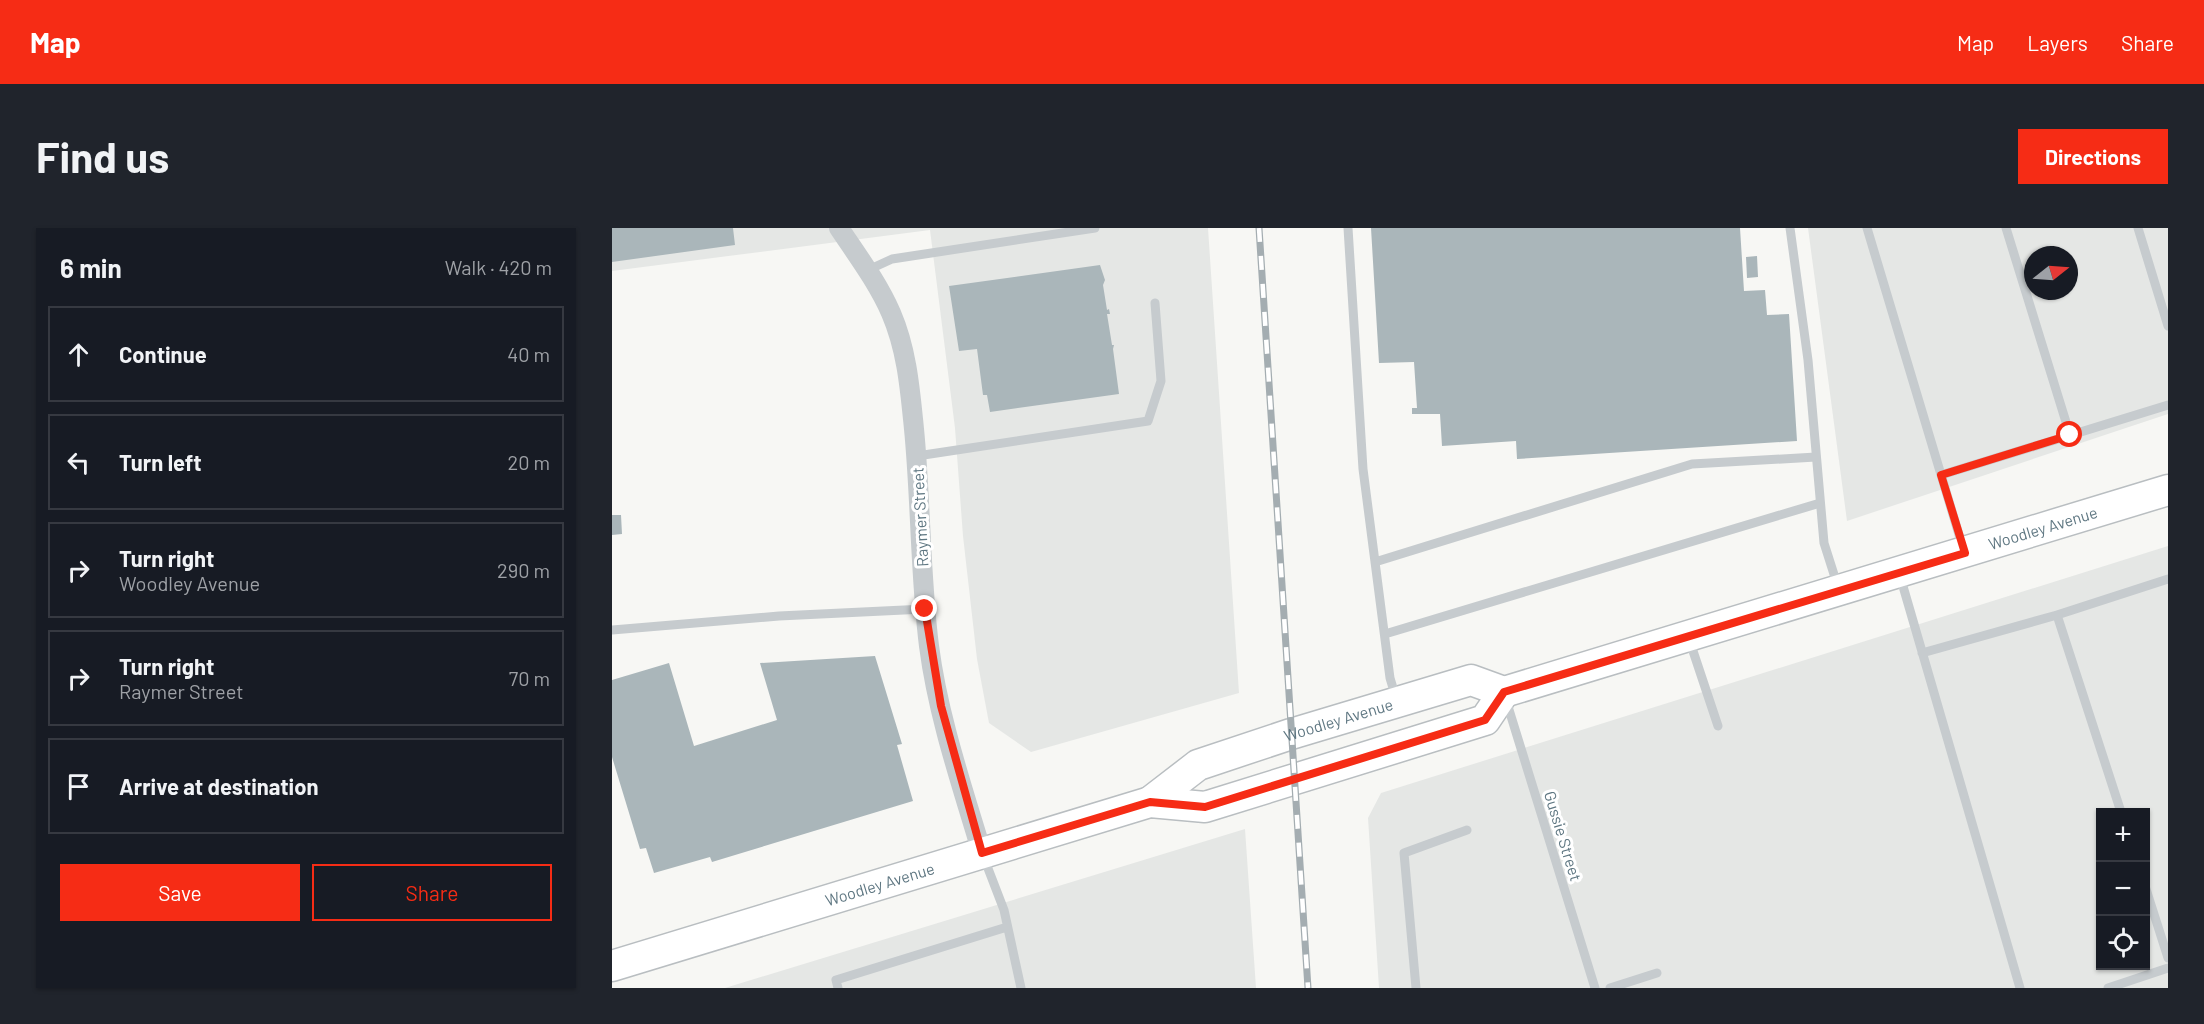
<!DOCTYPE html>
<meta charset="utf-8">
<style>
:root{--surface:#171b24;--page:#20242c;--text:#f1f3f6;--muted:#9ea1a6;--line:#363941;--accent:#f62c15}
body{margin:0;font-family:Barlow,sans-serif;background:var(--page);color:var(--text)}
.controls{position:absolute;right:18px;bottom:18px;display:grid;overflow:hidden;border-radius:0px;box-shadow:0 2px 4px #0004}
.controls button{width:54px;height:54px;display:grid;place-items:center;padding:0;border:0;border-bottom:2px solid var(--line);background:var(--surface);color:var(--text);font:30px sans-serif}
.compass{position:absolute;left:1412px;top:18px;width:54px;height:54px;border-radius:50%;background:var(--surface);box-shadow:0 2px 4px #0004;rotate:73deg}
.stop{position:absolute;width:18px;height:18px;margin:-14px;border:4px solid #f62c15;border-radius:50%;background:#fff}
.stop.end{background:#f62c15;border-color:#fff;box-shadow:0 2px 6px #0008}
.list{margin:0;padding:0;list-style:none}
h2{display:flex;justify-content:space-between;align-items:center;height:78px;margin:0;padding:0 24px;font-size:26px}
h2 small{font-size:20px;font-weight:400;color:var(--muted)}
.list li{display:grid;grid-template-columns:39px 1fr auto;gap:18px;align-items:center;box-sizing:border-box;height:96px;margin:0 12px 12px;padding:0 12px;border:2px solid var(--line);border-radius:0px}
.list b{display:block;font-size:22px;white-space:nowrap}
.list p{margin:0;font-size:20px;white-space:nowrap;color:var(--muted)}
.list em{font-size:20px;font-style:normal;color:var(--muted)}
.actions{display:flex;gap:12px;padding:18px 24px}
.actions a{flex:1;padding:14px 0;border:2px solid var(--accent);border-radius:0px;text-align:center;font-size:21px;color:var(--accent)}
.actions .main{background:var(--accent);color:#fff}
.icon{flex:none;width:33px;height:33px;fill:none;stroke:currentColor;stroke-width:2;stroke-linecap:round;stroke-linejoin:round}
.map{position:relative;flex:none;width:1556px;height:760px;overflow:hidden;border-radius:0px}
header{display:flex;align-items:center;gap:36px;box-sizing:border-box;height:84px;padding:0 30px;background:var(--accent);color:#fff}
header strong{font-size:28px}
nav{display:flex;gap:33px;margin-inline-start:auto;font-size:21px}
.intro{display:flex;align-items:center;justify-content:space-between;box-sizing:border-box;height:144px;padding:0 36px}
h1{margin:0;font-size:42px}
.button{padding:15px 27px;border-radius:0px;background:var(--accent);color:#fff;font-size:21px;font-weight:700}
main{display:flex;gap:36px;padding:0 36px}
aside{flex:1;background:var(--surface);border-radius:0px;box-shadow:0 2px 4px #0004}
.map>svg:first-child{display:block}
.built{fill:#e5e7e5;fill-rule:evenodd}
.building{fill:#aab6ba}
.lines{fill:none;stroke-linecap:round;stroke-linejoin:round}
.primary-casing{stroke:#b9bec1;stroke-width:33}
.lane{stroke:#c6cbce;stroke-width:9}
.street{stroke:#c6cbce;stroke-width:20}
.primary{stroke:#fff;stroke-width:30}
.rail-casing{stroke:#a4adb1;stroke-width:7}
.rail{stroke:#fff;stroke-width:4.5;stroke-dasharray:14;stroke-linecap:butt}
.route{stroke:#f62c15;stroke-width:8}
.labels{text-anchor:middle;stroke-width:6;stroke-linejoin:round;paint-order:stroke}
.street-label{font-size:16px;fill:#5f7782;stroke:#fff}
</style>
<header>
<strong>Map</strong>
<nav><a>Map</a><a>Layers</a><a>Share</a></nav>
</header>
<div class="intro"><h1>Find us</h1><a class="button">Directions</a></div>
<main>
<aside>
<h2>6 min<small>Walk · 420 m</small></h2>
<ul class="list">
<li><svg class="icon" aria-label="ahead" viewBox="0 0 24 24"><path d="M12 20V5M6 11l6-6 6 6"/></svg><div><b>Continue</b></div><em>40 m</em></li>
<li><svg class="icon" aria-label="left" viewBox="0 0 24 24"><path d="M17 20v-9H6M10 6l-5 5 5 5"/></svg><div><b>Turn left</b></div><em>20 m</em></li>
<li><svg class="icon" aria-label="right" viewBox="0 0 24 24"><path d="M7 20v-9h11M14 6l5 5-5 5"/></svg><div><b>Turn right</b><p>Woodley Avenue</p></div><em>290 m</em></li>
<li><svg class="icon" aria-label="right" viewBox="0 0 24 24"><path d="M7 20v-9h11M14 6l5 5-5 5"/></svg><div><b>Turn right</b><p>Raymer Street</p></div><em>70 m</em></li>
<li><svg class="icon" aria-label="arrive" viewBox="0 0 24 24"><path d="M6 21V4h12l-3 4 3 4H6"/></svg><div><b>Arrive at destination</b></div></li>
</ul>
<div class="actions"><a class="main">Save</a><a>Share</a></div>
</aside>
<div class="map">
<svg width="1556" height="760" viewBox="0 0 1556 760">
<rect width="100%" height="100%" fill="#f7f7f4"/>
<path class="built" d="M0,0H596L627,465L419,524L377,495L365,431L351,308L343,200L318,2L0,43Z
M1196,0H1556V186L1235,293ZM1421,27H1457V63H1421Z
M1556,318V760H767L756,590L769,565ZM1488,584H1534V738H1488Z
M633,601L644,760H113Z"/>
<path class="building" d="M0,0H121L123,17L0,34Z
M759,0H1128L1132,63L1153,62L1155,87L1177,86L1185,213L905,231L904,213L830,218L828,186H800V180H805L802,134L767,135Z
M1145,28L1146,49L1135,50L1134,29Z
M488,37L493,52L491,57L495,82L497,81L498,86H495L500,117H502L501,121L507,166L378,184L375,167H371L365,121L347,123L337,58Z
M0,287H9L10,306L0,307Z
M263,428L290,516L285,517L301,573L100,634L98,629L42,645L34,620L28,621L0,529V452L57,435L82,518L165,492L148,435Z"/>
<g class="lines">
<g class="primary-casing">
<g id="primary">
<path id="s1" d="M538,574L586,537L679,506L859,452L892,464L1556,262"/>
<path id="s2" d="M0,738L538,574L593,579L873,492L892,464"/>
</g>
</g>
<path class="lane" d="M736,0L751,241L778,450L784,470
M1178,0L1196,132L1212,315L1226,359
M1255,0L1351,320
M1394,0L1458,207
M1526,0L1556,98
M256,42L280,31L483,0
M305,228L536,193L549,153L543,75
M1329,247L1556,177
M763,334L1080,236L1204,229
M1288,348L1408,760
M0,402L167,388L313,381
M773,406L1208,275
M1077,411L1106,498
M1310,425L1445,387
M894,472L983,760
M1509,584L1445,387L1556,351
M372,630L392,682L409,760
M1534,661L1556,730
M226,760L224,752L395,699
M804,760L792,625L855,602
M998,760L1045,745
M1496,760L1556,740"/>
<path class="street" d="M227,0C245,27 266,55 279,85C295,122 298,161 302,201C309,273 308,346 317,418C326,488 350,558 370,625"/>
<use href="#primary" class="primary"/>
<g class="rail-casing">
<path id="rail" d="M647,0L696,760"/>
</g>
<use href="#rail" class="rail"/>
</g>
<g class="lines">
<path class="route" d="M313,381L329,478L370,625L538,574L593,579L873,492L892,464L1353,325L1329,247L1458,207"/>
</g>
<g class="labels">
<g class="street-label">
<text transform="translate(308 289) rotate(-93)" y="6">Raymer Street</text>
<text dy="6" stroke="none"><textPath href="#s1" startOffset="945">Woodley Avenue</textPath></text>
<text dy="6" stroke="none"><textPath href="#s1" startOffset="208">Woodley Avenue</textPath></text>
<text transform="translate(951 608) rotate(73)" y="6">Gussie Street</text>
<text dy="6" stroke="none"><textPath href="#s2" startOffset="280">Woodley Avenue</textPath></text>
</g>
</g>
</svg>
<div class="controls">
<button>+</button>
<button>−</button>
<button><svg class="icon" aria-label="locate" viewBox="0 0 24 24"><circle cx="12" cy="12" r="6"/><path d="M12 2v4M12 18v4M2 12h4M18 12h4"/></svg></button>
</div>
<svg class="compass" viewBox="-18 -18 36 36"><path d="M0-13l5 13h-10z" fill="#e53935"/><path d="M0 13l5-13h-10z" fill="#9ea1a6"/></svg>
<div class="stop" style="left:1458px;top:207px"></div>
<div class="stop end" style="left:313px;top:381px"></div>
</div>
</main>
